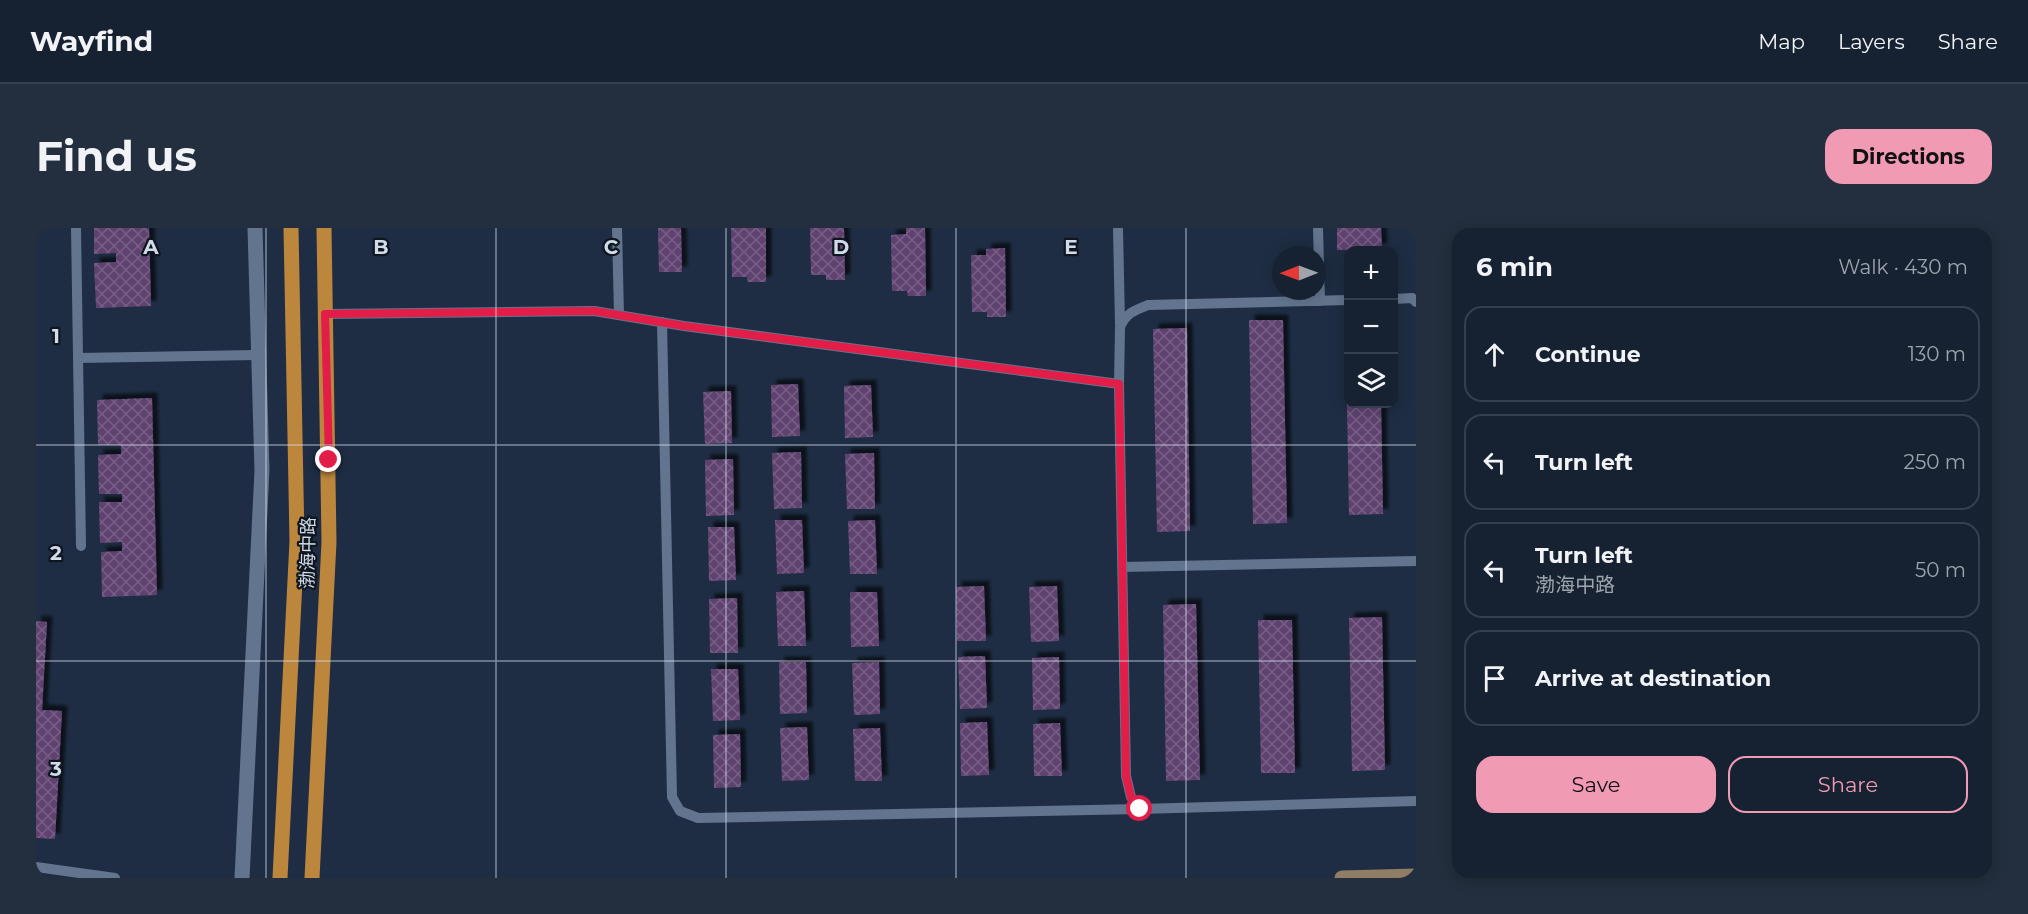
<!DOCTYPE html>
<meta charset="utf-8">
<style>
:root{--surface:#162232;--page:#232f3e;--text:#f1f3f6;--muted:#9ea4ac;--line:#353f4d;--accent:#f19ab4}
body{margin:0;font-family:Montserrat,"Noto Sans SC",sans-serif;background:var(--page);color:var(--text)}
.controls{position:absolute;right:18px;top:18px;display:grid;overflow:hidden;border-radius:12px;box-shadow:0 3px 15px #0003}
.controls button{width:54px;height:54px;display:grid;place-items:center;padding:0;border:0;border-bottom:2px solid var(--line);background:var(--surface);color:var(--text);font:30px sans-serif}
.compass{position:absolute;left:1236px;top:18px;width:54px;height:54px;border-radius:50%;background:var(--surface);box-shadow:0 3px 15px #0003;rotate:269deg}
.stop{position:absolute;width:18px;height:18px;margin:-14px;border:4px solid #e11d48;border-radius:50%;background:#fff}
.stop.end{background:#e11d48;border-color:#fff;box-shadow:0 2px 6px #0008}
.list{margin:0;padding:0;list-style:none}
h2{display:flex;justify-content:space-between;align-items:center;height:78px;margin:0;padding:0 24px;font-size:26px}
h2 small{font-size:20px;font-weight:400;color:var(--muted)}
.list li{display:grid;grid-template-columns:39px 1fr auto;gap:18px;align-items:center;box-sizing:border-box;height:96px;margin:0 12px 12px;padding:0 12px;border:2px solid var(--line);border-radius:18px}
.list b{display:block;font-size:22px;white-space:nowrap}
.list p{margin:0;font-size:20px;white-space:nowrap;color:var(--muted)}
.list em{font-size:20px;font-style:normal;color:var(--muted)}
.actions{display:flex;gap:12px;padding:18px 24px}
.actions a{flex:1;padding:14px 0;border:2px solid var(--accent);border-radius:18px;text-align:center;font-size:21px;color:var(--accent)}
.actions .main{background:var(--accent);color:#111}
.icon{flex:none;width:33px;height:33px;fill:none;stroke:currentColor;stroke-width:2;stroke-linecap:round;stroke-linejoin:round}
.map{position:relative;flex:none;width:1380px;height:650px;overflow:hidden;border-radius:18px}
header{display:flex;align-items:center;gap:36px;box-sizing:border-box;height:84px;padding:0 30px;background:var(--surface);border-bottom:2px solid var(--line)}
header strong{font-size:28px}
nav{display:flex;gap:33px;margin-inline-start:auto;font-size:21px}
.intro{display:flex;align-items:center;justify-content:space-between;box-sizing:border-box;height:144px;padding:0 36px}
h1{margin:0;font-size:42px}
.button{padding:15px 27px;border-radius:18px;background:var(--accent);color:#111;font-size:21px;font-weight:700}
main{display:flex;gap:36px;padding:0 36px}
aside{flex:1;background:var(--surface);border-radius:18px;box-shadow:0 3px 15px #0003}
.map>svg:first-child{display:block}
.building{fill:url(#building-cross-hatch);filter:url(#shadow)}
.lines{fill:none;stroke-linecap:round;stroke-linejoin:round}
.service{stroke:#63758e;stroke-width:10}
.minor{stroke:#63758e;stroke-width:15}
.secondary{stroke:#907d66;stroke-width:15}
.primary{stroke:#bc863d;stroke-width:15}
.route{stroke:#e11d48;stroke-width:8}
.grid{fill:none;stroke:#d1dbe9;stroke-width:1.5;stroke-opacity:0.55}
.labels{text-anchor:middle;stroke-width:4.5;stroke-linejoin:round;paint-order:stroke}
.street-label{font-size:18px;fill:#d1dbe9;stroke:#0f161f}
.grid-label{font-size:20px;text-anchor:middle;font-weight:bold;fill:#d1dbe9;stroke:#0f161f;stroke-width:4.5;stroke-linejoin:round;paint-order:stroke}
</style>
<header>
<strong>Wayfind</strong>
<nav><a>Map</a><a>Layers</a><a>Share</a></nav>
</header>
<div class="intro"><h1>Find us</h1><a class="button">Directions</a></div>
<main>
<div class="map">
<svg width="1380" height="650" viewBox="0 0 1380 650">
<defs>
<pattern id="building-cross-hatch" width="8" height="8" patternUnits="userSpaceOnUse" patternTransform="scale(1.5)"><rect width="8" height="8" fill="#614371"/><path d="M0 0l8 8M0 8l8-8" fill="none" stroke="#775e85"/></pattern>
<filter id="shadow"><feDropShadow dx="5.5" dy="-5.5" stdDeviation="1.5" flood-color="#0009"/></filter>
</defs>
<rect width="100%" height="100%" fill="#1e2d43"/>
<path class="building" d="M58,0H113L115,78L60,80L58,35L80,34V25L58,26Z
M622,0H645L646,44H623Z
M695,0H730V54H712L711,49H696Z
M774,0H808L809,52H790V47H775Z
M870,0H889L890,68H872L871,63H856L855,7L870,6Z
M1301,0H1345L1346,21L1301,22Z
M969,20L970,89H951V84H936L935,27H950V21Z
M1309,84H1312V147H1311Z
M1213,92H1247L1251,295L1217,296Z
M1151,100L1154,303L1121,304L1117,101Z
M762,156L764,208L736,209L735,157Z
M835,157L837,209L809,210L808,158Z
M695,163L696,215L669,216L667,164Z
M116,170L121,367L66,369L65,324L86,323V314L64,315L63,274H86V266H63L62,227L85,226V217H62L61,172Z
M1311,176H1345L1347,286L1313,287Z
M765,224L766,280L738,281L736,225Z
M838,225L839,281H811L809,226Z
M697,231L698,287L670,288L669,232Z
M739,292H766L768,345L741,346Z
M839,292L841,346H814L812,293Z
M672,299H698L700,352L673,353Z
M948,358L950,413H921L920,359Z
M1021,358L1023,413L995,414L993,359Z
M768,363L770,418H742L740,364Z
M814,364H841L843,418L815,419Z
M701,370L702,425H674L673,371Z
M1160,376L1164,552L1130,553L1127,377Z
M1346,389L1349,542L1316,543L1313,390Z
M1222,392H1256L1259,545H1225Z
M0,393L11,394L6,482L26,483L19,611L0,610Z
M949,428L951,480L924,481L922,429Z
M1023,429L1024,481L997,482L996,430Z
M743,434H770L771,485L744,486Z
M843,434L844,486L818,487L816,435Z
M675,441H702L704,492L677,493Z
M951,494L953,547L925,548L924,495Z
M1024,495L1026,548H998L997,496Z
M771,499L773,552L746,553L744,500Z
M844,500L846,553H819L817,501Z
M704,506L705,559L678,560L677,507Z"/>
<g class="lines">
<path class="service" d="M40,0L45,318
M581,0L583,87
M1082,0L1084,96
M1282,0L1284,73
M1358,71L1376,70L1380,74
M1312,72L1112,77C1099,82 1090,85 1084,99L1083,156L1090,548L1095,569L1104,581L1380,573
M289,86L558,83L648,98L1083,156
M626,94L636,569L644,583L662,590L1104,581
M42,130L223,127
M1086,339L1380,333
M0,639L79,650"/>
<path class="minor" d="M206,650L226,242L219,0"/>
<path class="secondary" d="M1306,650L1380,648"/>
<path class="primary" d="M244,650L261,313L255,0
M276,650L293,314L288,0"/>
</g>
<g class="lines">
<path class="route" d="M293,232L289,86L558,83L648,98L1083,156L1090,548L1095,569L1104,581"/>
</g>
<path class="grid" d="M230,0V650M460,0V650M690,0V650M920,0V650M1150,0V650M0,217H1380M0,433H1380"/>
<g class="labels">
<g class="street-label">
<text transform="translate(272 325) rotate(-89)" y="6">渤海中路</text>
</g>
</g>
<g class="grid-label">
<text x="115" y="26">A</text>
<text x="345" y="26">B</text>
<text x="575" y="26">C</text>
<text x="805" y="26">D</text>
<text x="1035" y="26">E</text>
<text x="20" y="115">1</text>
<text x="20" y="332">2</text>
<text x="20" y="548">3</text>
</g>
</svg>
<div class="controls">
<button>+</button>
<button>−</button>
<button><svg class="icon" aria-label="layers" viewBox="0 0 24 24"><path d="M12 4l9 5-9 5-9-5zM3 14l9 5 9-5"/></svg></button>
</div>
<svg class="compass" viewBox="-18 -18 36 36"><path d="M0-13l5 13h-10z" fill="#e53935"/><path d="M0 13l5-13h-10z" fill="#9ea4ac"/></svg>
<div class="stop" style="left:1104px;top:581px"></div>
<div class="stop end" style="left:293px;top:232px"></div>
</div>
<aside>
<h2>6 min<small>Walk · 430 m</small></h2>
<ul class="list">
<li><svg class="icon" aria-label="ahead" viewBox="0 0 24 24"><path d="M12 20V5M6 11l6-6 6 6"/></svg><div><b>Continue</b></div><em>130 m</em></li>
<li><svg class="icon" aria-label="left" viewBox="0 0 24 24"><path d="M17 20v-9H6M10 6l-5 5 5 5"/></svg><div><b>Turn left</b></div><em>250 m</em></li>
<li><svg class="icon" aria-label="left" viewBox="0 0 24 24"><path d="M17 20v-9H6M10 6l-5 5 5 5"/></svg><div><b>Turn left</b><p>渤海中路</p></div><em>50 m</em></li>
<li><svg class="icon" aria-label="arrive" viewBox="0 0 24 24"><path d="M6 21V4h12l-3 4 3 4H6"/></svg><div><b>Arrive at destination</b></div></li>
</ul>
<div class="actions"><a class="main">Save</a><a>Share</a></div>
</aside>
</main>
